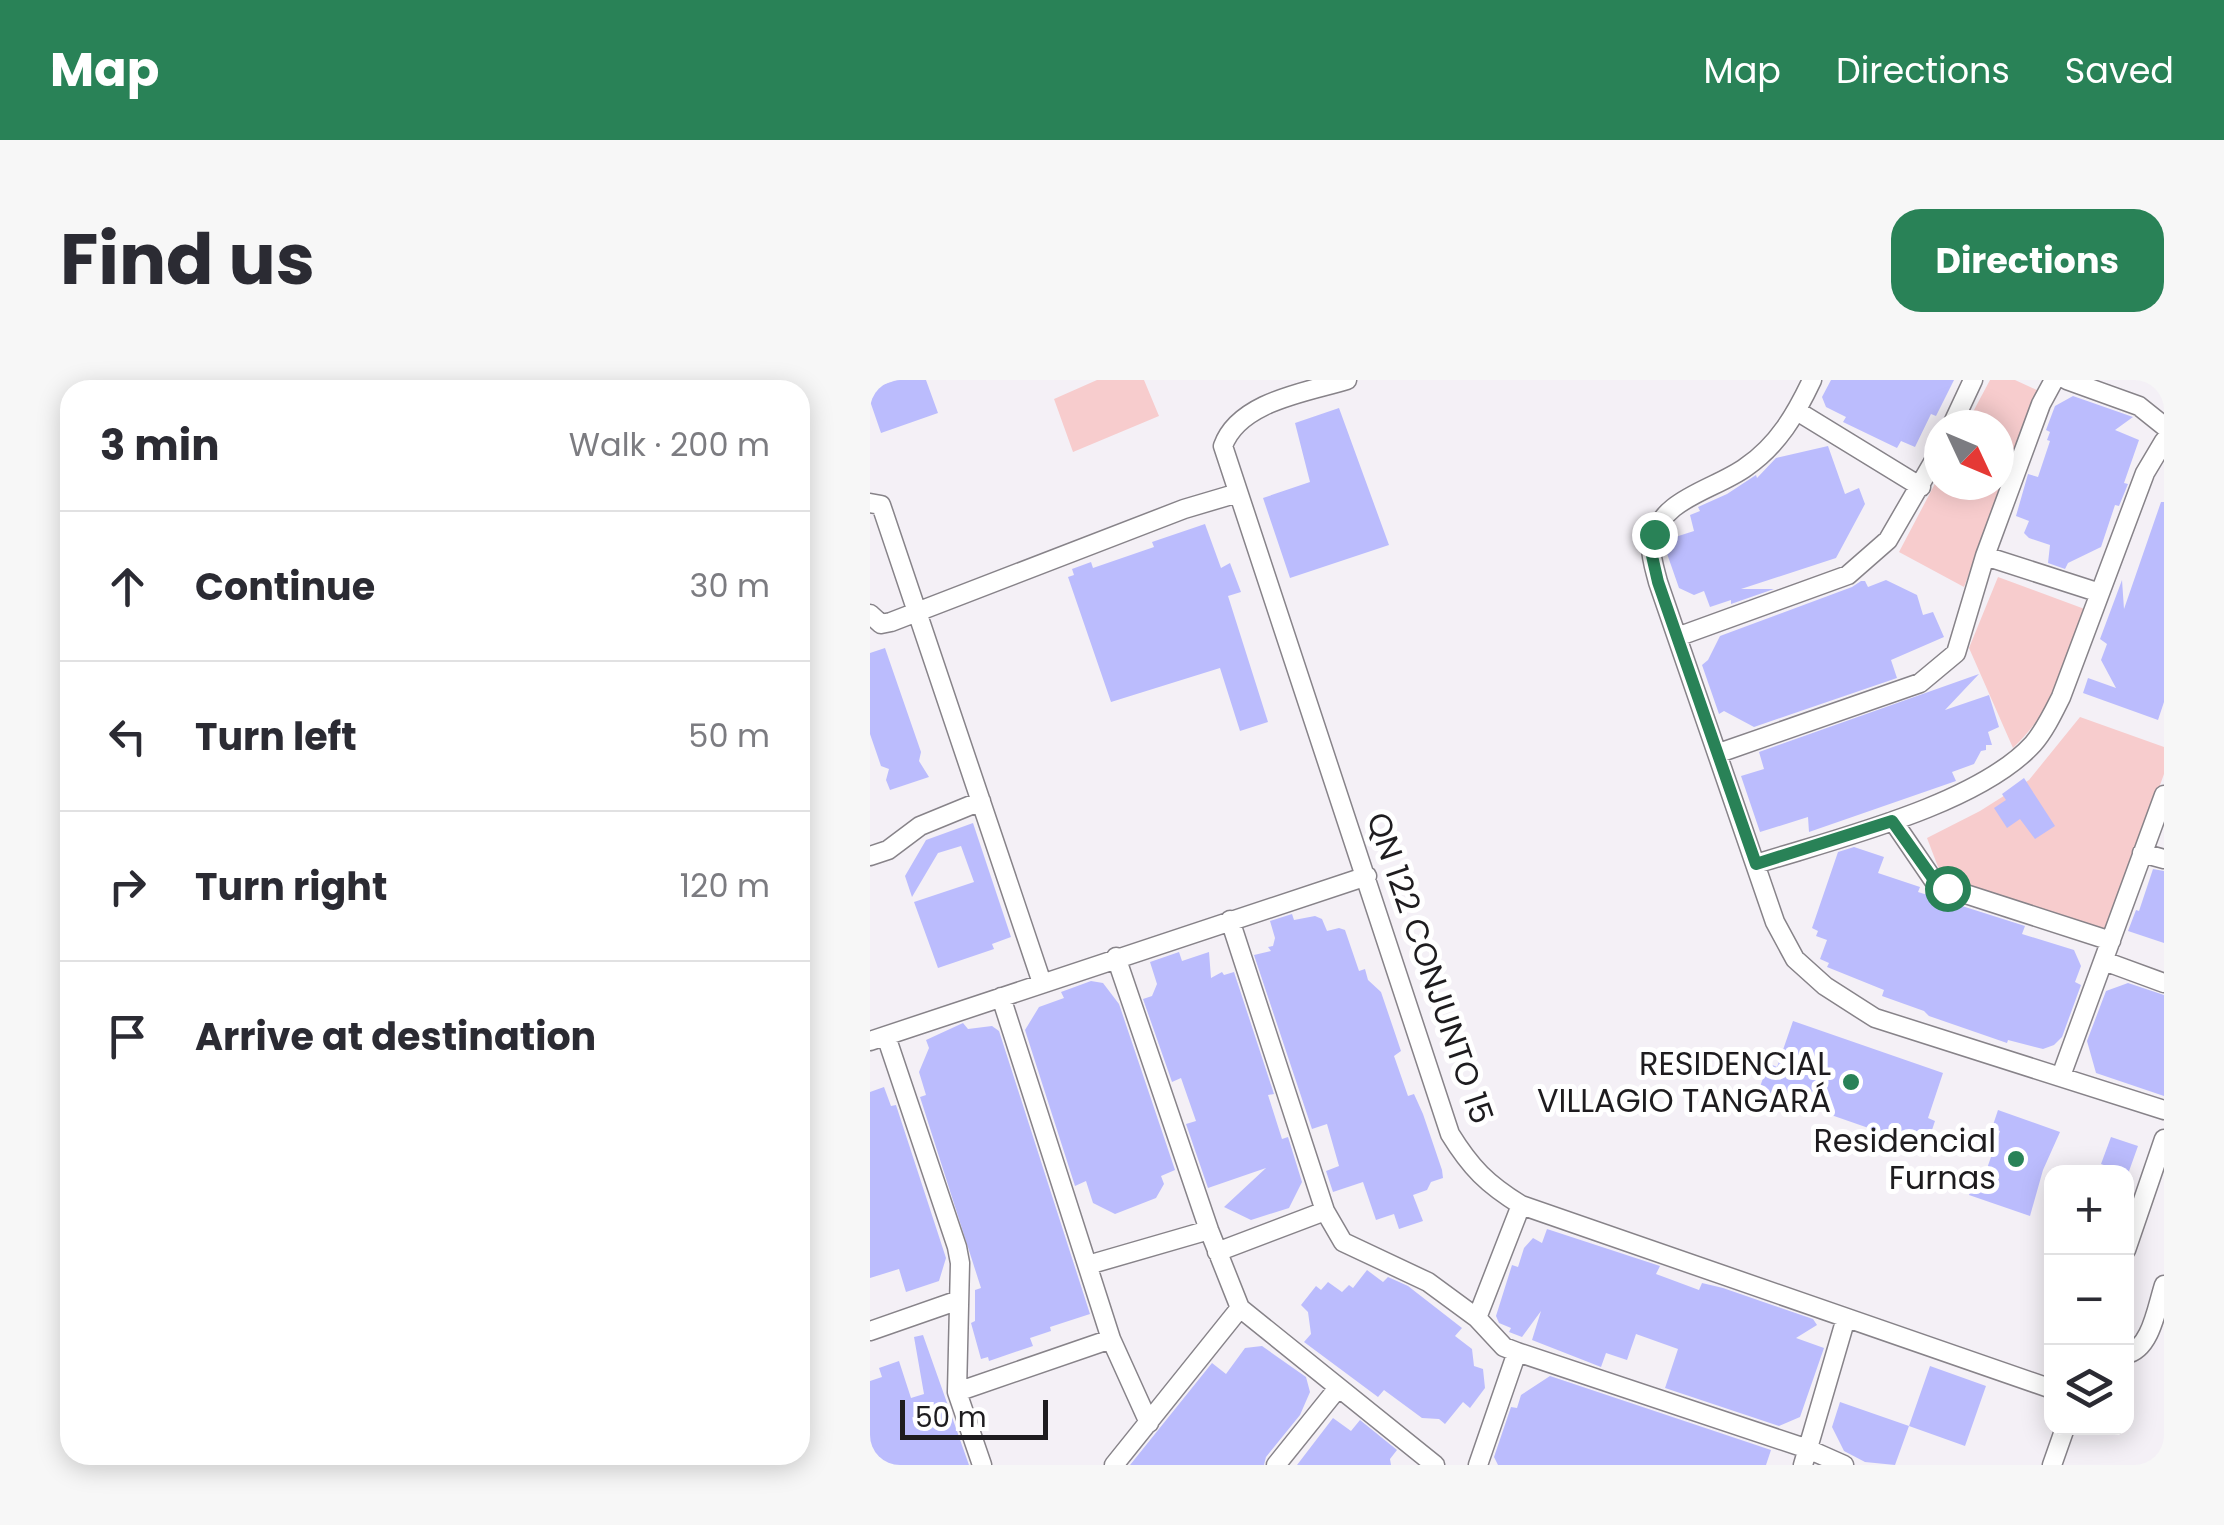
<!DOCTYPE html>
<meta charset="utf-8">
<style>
:root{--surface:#fff;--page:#f7f7f7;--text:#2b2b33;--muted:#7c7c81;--line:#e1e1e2;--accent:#298257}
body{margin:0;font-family:Poppins,sans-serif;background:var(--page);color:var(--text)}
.controls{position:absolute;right:30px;bottom:30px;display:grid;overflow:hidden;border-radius:20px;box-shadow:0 5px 25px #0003}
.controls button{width:90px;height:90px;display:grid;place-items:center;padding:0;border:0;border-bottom:2px solid var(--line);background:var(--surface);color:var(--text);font:50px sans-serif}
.compass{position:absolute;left:1054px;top:30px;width:90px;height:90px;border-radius:50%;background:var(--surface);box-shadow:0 5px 25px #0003;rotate:134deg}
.scale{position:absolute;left:30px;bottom:25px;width:148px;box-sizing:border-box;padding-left:10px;border:5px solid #1e1c1f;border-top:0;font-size:28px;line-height:35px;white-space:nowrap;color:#1e1c1f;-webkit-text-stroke:8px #fff;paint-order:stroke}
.stop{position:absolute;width:30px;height:30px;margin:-22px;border:8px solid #298257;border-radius:50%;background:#fff}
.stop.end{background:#298257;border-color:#fff;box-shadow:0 2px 10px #0008}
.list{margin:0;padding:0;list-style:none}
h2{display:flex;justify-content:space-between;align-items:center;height:130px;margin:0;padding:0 40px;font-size:42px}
h2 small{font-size:32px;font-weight:400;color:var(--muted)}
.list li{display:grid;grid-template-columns:65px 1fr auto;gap:30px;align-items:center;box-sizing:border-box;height:150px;padding:0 40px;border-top:2px solid var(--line)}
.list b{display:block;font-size:38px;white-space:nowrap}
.list em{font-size:32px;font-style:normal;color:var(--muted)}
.icon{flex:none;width:55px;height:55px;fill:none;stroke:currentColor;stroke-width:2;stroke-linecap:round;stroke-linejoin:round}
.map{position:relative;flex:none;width:1294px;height:1085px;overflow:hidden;border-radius:30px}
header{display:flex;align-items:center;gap:60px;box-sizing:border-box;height:140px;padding:0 50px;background:var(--accent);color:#fff}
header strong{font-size:48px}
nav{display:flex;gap:55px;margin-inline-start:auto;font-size:35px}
.intro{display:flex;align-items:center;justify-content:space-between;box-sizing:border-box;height:240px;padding:0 60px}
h1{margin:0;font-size:70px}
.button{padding:25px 45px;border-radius:30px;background:var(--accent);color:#fff;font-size:35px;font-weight:700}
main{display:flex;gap:60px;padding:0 60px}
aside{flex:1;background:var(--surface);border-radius:30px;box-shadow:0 5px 25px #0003}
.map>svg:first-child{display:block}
.green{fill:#f7cccd}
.building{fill:#bbbcfd}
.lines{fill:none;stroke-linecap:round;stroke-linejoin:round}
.minor-casing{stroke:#878389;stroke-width:21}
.minor{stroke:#fff;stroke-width:18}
.route{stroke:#298257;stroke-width:12}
.poi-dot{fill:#298257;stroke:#fff;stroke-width:4}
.labels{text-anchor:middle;stroke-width:10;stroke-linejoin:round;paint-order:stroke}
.street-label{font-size:32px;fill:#1e1c1f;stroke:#fff}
.poi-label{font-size:32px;fill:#1e1c1f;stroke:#fff;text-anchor:end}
</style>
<header>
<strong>Map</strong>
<nav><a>Map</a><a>Directions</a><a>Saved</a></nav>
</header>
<div class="intro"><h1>Find us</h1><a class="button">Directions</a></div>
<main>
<aside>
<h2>3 min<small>Walk · 200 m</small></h2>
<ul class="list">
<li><svg class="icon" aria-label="ahead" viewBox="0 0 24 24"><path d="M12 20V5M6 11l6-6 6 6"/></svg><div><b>Continue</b></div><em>30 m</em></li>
<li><svg class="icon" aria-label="left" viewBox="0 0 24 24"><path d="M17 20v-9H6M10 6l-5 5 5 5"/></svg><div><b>Turn left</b></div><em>50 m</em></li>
<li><svg class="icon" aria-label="right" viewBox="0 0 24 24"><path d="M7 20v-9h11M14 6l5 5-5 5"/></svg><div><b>Turn right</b></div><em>120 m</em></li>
<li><svg class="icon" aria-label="arrive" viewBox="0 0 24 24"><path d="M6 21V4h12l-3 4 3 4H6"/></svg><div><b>Arrive at destination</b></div></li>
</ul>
</aside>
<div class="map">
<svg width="1294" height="1085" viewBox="0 0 1294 1085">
<rect width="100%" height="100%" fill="#f4f0f6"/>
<path class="green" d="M227,0H274L289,36L203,72L184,19Z
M1120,0H1145L1169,11L1094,207L1029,172L1069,96V105H1129V45H1096Z
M1128,197L1220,231C1200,281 1183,330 1143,368L1099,268Z
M1210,337L1294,367V394L1235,558L1073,500L1057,458L1110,431L1159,400Z"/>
<path class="building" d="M27,0H56L68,33L11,53L0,21V9Z
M961,0H1084L1066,36L1061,34L1045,67L1031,61L1027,68L973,42L976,37L956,27L952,17Z
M1203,16L1263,37L1245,50L1269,60L1254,103L1258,104L1249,126L1245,125L1231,167L1198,183L1195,189L1178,183L1180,165L1159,158L1154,153L1159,141L1146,136L1158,94L1168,97L1180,61L1177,60L1180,52L1176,50L1185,26Z
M469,28L519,165L420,198L393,118L440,102L425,43Z
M958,66L975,114L989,108L995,124L966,178L871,209H904L861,224V220L840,227L834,211L824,215L809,208L794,165L796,160L824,151L820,135L830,131L828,127L857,114L886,95L887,98L906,78Z
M1291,122H1294V322L1288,340L1213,313L1218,298L1246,308L1231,280L1237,264L1230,259L1252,200L1254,229Z
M335,144L351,188L360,183L371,212L358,216L398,342L370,351L350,288L241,322L198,197L204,195L202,189L221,182L223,188L284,167L282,162Z
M1016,200L1047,215L1053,235L1063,232L1074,257L1021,280L1027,298L884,347L854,331L849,334L832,285L838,280L850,256L982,207L991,201H995L998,207Z
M15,268L51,372L49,381L59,397L20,410L16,400L19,389L11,386L0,354V273Z
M1109,294L1075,330L1119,315L1129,347L1118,352L1122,365H1116V370L1111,371L1104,384L1082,392L1086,401L939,452L938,437L890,452L871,396L894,389L889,372Z
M1154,398L1185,446L1165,459L1150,439L1137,448L1124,428L1136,420L1132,414Z
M103,443L141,557L122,564L124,569L68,588L44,522L104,502L91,466L68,473L42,517L35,496L56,460Z
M984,467L1014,477L1008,493L1050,507L1048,512L1155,546L1152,554L1204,570L1211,586L1205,602L1211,605L1192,657L1184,665L1173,669L1138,660L1137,663L1059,636L1054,631L1012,616L1014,610L957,587L959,583L950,579L957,560L946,556L948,551L942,548L968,472Z
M1283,489L1294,491V563L1258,551L1266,530L1269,531Z
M422,534L424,540L445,536L452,539L457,551L469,548L475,550L489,591L495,589L498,600L511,612L531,671L524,676L538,716L544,714L553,734L572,790L573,798L561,802L557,810L543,815L553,841L529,849L524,834L506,840L493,802L463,812L456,791L469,786L457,744L442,749L384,575L401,571L398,567L403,566L405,558L400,541Z
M309,572L312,581L339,572L341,598L352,592L354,595L364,592L404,714L398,715L412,759L418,757L432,802L419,828L381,840L354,827L396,788L338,808L316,744L326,741L311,698L302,702L273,619L282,616L287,604L280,582Z
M221,601L233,603L249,624L305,790L291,796L294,804L286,818L245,834L223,823L216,801L205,806L155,650L169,627L194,618L191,612Z
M1258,603L1294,615V716L1226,693L1217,661L1236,611Z
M923,641L1073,693L1058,738L1065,741L1056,768L889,710L898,683L907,687Z
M93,643L98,649L122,646L129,651L220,934L180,947L181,951L160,958L163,966L119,981L118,977L111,979L101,943L105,941V910L111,908L50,717L56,715L49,692L59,668L56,660Z
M14,707L21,726L26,725L76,878L69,901L36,912L29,889L0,898V712Z
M1128,730L1190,752L1173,790L1160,836L1099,815L1105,798L1113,800L1130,751L1122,748Z
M1241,757L1268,766L1258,794L1231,784Z
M677,849L790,886L786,894L829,910L832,903L853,908L943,939L947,945L926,958L954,968L930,1037L909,1046L795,1008L808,969L766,954L757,980L736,973L731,987L662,960L671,931L652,957L639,952L641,948L629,943L626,936L642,885L648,887L654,868L663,858L672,863Z
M497,890L513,902L518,897L538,906L592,948L585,956L602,969L604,986L613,989L615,1008L600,1028L593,1022L575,1044L569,1039L552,1038L514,1010L508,1017L434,962L441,954L438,932L431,925L446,906L451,910L458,902L472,912L479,905L483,908Z
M53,955L99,1085H0V1001L12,997L9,988L29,981L41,1018L54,1014L44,957Z
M392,966L436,997L440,1012L430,1035L396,1077L394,1085H260L342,983L356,994L375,968Z
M1060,986L1116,1006L1095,1066L1039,1046Z
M680,996L901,1070L896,1085H628L624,1077L641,1027L647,1028L651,1015Z
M970,1022L1039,1046L1025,1085L995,1082L974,1071L962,1047Z
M463,1038L481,1051L490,1040L527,1070L520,1079L521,1085H427Z"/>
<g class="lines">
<g class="minor-casing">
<path id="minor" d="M477,0C438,12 369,21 353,66L580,754C601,788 617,804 651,825L1182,1009
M942,0C926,34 908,65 876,87C845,110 789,118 781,164C780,175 785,190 788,202L905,542L925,579L955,606L1005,638L1294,730
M1197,0L1269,26L1294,46
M927,31L1051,107
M1082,45L1103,0
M0,123L11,125L172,603
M1115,176L1230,213
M0,234L11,244L21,242L314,129L368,113
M807,257L978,195L1018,160L1069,72
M849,373L1050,303L1086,273L1115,176L1171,24L1184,0
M1023,441L1064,501L1077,508L1241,561
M1272,473L1294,479
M0,476L18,470L50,446L111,421
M886,484C965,459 1107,425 1163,364C1175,350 1183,333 1191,317L1275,93L1294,61
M360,540L455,831L473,862L558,902L607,938
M1234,581L1294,603
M131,617L241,959L279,1043
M16,656L87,867L90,883L87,1012L112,1085
M0,661L497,496
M1191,696L1294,415
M1256,870L1294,759
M347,872L455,831
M218,885L339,850
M370,928L565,1085
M0,951L89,920
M647,972L938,1069L974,1085
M1256,974C1281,970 1287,926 1294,905
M87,1012L241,959
M244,1085L370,928L339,850L246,577
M406,1085L468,1008
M608,1085L647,972L634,967L607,938L651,825
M933,1085L976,938
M1182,1085L1195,1048"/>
</g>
<use href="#minor" class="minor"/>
</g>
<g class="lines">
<path class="route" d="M784,154L780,167L788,202L886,484L1022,441L1064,500L1077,508"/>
</g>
<g class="poi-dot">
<circle cx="981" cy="702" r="10"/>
<circle cx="1146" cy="779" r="10"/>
</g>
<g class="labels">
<g class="street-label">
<text transform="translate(560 588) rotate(71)" y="11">QN 122 CONJUNTO 15</text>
</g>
<g class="poi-label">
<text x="961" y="695">RESIDENCIAL<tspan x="961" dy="37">VILLAGIO TANGARÁ</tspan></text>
<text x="1126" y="772">Residencial<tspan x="1126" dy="37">Furnas</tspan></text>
</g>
</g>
</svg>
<div class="controls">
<button>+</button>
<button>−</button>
<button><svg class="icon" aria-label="layers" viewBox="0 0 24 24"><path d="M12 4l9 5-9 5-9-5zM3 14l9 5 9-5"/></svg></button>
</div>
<svg class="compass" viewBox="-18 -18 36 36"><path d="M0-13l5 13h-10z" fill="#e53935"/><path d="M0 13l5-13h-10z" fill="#7c7c81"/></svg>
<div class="scale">50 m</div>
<div class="stop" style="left:1077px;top:508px"></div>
<div class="stop end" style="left:784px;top:154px"></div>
</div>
</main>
